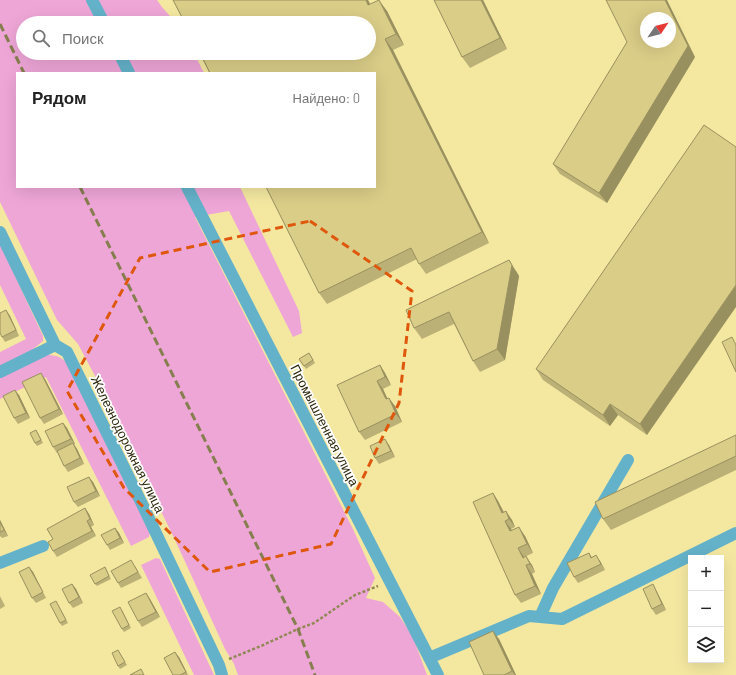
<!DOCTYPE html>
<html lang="ru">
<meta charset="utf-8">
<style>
:root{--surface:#fff;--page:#f2f2f2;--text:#222;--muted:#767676;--line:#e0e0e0}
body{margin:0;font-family:Barlow,sans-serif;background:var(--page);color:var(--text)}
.controls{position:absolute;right:12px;bottom:12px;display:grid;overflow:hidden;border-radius:0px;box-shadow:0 4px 16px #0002}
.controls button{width:36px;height:36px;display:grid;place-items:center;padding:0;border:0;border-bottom:1px solid var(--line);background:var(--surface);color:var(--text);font:20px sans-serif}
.compass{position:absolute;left:640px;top:12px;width:36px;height:36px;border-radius:50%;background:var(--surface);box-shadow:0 4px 16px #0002;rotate:55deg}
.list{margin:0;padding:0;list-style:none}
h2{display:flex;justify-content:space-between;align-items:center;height:52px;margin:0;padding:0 16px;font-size:17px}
h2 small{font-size:13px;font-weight:400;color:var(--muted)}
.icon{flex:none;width:22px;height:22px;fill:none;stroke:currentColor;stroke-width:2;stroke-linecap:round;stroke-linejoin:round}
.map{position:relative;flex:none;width:736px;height:675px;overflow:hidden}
.search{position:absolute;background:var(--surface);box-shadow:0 4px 16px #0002;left:16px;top:16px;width:360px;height:44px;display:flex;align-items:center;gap:10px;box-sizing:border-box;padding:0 14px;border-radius:22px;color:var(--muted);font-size:15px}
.panel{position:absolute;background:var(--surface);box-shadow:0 4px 16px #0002;left:16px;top:72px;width:360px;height:116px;border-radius:0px}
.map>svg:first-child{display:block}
.green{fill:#eea6d7}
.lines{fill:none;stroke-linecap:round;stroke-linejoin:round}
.path{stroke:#918856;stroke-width:2.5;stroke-dasharray:3 2;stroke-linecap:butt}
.minor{stroke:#64b2c9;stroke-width:12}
.rail{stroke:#867e4e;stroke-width:3;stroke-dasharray:8 4;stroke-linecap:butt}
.wall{fill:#bbb075}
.shaded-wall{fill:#99905f}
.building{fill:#dacd88;stroke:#99905f;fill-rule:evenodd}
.marked{fill:none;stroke:#df570c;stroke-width:3;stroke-dasharray:8 5;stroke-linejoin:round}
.labels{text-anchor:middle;stroke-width:3.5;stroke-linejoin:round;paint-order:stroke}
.street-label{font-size:13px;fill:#2d280b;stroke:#fff}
</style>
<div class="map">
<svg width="736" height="675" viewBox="0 0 736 675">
<rect width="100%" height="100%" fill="#f4e8a1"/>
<path class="green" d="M0,0H157L162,7L176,23H23V53H194L204,73H17V187H240L299,311L302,333L293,337L229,211L195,217L353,529L375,578L366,598L383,602L400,617L413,637L427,675H238L234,664L225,649L176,542L94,374L78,344L57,320L0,202Z
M0,244L43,336V341L32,350L0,366V352L26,339L0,285Z
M46,355C55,355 60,356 66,362L150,532L149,537L131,546L46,377L0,399V378Z
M156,558L160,559L214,675H194L141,565Z"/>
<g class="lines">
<path class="path" d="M229,659L261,646L298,629L314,623L355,595L378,586"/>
<path class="minor" d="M92,0L104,23
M119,53L129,73
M187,187L438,675
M0,232L55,345L67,352L143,506L219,665L222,675
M0,372L55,345
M0,563L43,546
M540,617L553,588L628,460
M429,658L529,616L562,619L736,533"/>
<path class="rail" d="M0,24L24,73
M80,187L298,629L315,675"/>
</g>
<path class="wall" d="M173,0H368L370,4L387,11L404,45L393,50L489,243L426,274L419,264L417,259L327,304L319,293Z
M434,0H483L507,49L470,68L462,57Z
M695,57L607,203L560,174L553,164Z
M736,147L647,435L618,415L610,426L543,380L536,369Z
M516,271L519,276L505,360L480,372L473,361L454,324L422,339L414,328Z
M6,310L10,316L19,336L5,342L2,337Z
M311,356L315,363L306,369L299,359Z
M380,365L385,373L391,385L383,389L387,399L395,406L402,422L365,440L359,432Z
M45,379L63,414L44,424L40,418Z
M19,395L30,418L18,424L14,418Z
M63,423L67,428L75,444L74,445L77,449L84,464L68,472L64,466L58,453H57L53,447Z
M38,433L43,443L37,446L35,443Z
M736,435V470L611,530L603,519Z
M389,445L395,457L379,464L375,458Z
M93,482L100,496L78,507L74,502Z
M493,493L498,501L504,512L512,520L515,527L511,529L512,531L525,536L533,553L524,557L532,565L535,572L532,574L541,594L521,603L515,595Z
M85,508L89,514L94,525L91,527L96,536L57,557L53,551Z
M0,520L8,536L2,538L0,536Z
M115,528L119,533L124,543L110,550L107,545Z
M589,553L592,557L600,561L605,570L578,583L574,577Z
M135,566L142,578L121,588L118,583Z
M29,567L33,572L46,598L36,603L32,598Z
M105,567L111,579L97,586L95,584Z
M72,584L76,589L83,603L73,608L69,603Z
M656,590L666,610L656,615L652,609Z
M146,593L150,599L160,617L142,627L138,621Z
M0,596L5,606L0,609Z
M56,601L68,623L62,626L60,623Z
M122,610L131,628L124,632L122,629Z
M499,639L516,675H484Z
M118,650L127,665L120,669L118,666Z
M179,657L188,675H173Z"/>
<path class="shaded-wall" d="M366,0H368L376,16L368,5Z
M379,0L387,11L404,45L396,34Z
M481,0H483L507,49L500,38Z
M665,0H667L695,57L607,203L599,193Z
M385,39L393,50L489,243L482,232Z
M509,260L516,271L519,276L505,360L497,349Z
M736,285V307L647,435L640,424Z
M6,310L10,316L19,336Z
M380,365L385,373L391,385L385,377Z
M41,373L45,379L63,414L59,409Z
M377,381L383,389L392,408L386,399Z
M15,390L19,395L30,418L26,413Z
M389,398L395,406L402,422L396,414Z
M610,404L618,415L610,426L603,415Z
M63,423L67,428L75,444L71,439Z
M385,439L389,445L395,457L391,451Z
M73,443L77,449L84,464L80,458Z
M89,477L93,482L100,496L96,491Z
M493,493L498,501L508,521L502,513Z
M85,508L89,514L94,525L90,519Z
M506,511L512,520L515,527L509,519Z
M0,520L8,536L4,530L0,522Z
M87,521L91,527L96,536L92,531Z
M505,521L511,529L516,540L510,531Z
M519,527L525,536L533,553L527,544Z
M115,528L119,533L124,543L120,538Z
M518,548L524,557L528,565L523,558Z
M596,555L600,561L605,570L601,564Z
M526,556L532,565L535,572L530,564Z
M526,565L532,574L541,594L535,586Z
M29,567L33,572L46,598L43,592Z
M72,584L76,589L83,603L79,597Z
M653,584L666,610L662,604Z
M146,593L150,599L160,617L156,612Z
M493,631L499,639L516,675H515L512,671Z
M175,652L179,657L188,675L186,672Z"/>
<path class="building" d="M173,0H366L368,5L379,0L396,34L385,39L482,232L419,264L411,248L319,293L266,187H375V73H210L200,53H369V23H185Z
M434,0H481L500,38L462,57Z
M606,0H665L688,46L599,193L553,164L627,42ZM646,18H670V42H646Z
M704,125L736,147V285L640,424L610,404L603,415L536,369Z
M509,260L512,265L497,349L473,361L449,312L414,328L406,310Z
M6,310L16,330L2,337L0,333V313Z
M732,337L736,345V372L722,342Z
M309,353L313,360L304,366L299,359Z
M380,365L385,377L377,381L386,399L389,398L396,414L359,432L337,385Z
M41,373L59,409L40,418L22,382Z
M15,390L26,413L14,418L3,396Z
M63,423L71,439L53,447L45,431Z
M36,430L41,440L35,443L30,433Z
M736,435V456L603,519L595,502Z
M385,439L391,451L375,458L370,446Z
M73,443L80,458L64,466L57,451Z
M89,477L96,491L74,502L67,487Z
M493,493L502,513L506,511L509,519L505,521L510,531L519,527L527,544L518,548L523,558L526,556L530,564L526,565L535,586L515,595L473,502Z
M85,508L90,519L87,521L92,531L53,551L48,542L53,539L47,529Z
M0,522L4,530L0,532Z
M115,528L120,538L107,545L101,535Z
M589,553L591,558L596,555L601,564L574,577L567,563Z
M131,560L138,572L118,583L111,571Z
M29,567L43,592L32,598L19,572Z
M105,567L109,576L95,584L90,575Z
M72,584L79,597L69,603L62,589Z
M653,584L662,604L652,609L643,589Z
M146,593L156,612L138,621L128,602Z
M56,601L66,620L60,623L50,604Z
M120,607L129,625L122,629L112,611Z
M493,631L512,671L504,675H484L469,642Z
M118,650L125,662L118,666L112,653Z
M175,652L186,672L180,675H173L164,658Z
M141,669L144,675H130Z"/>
<path class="marked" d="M310,221L412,291L399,403L331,544L210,572L124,488L67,391L140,258Z"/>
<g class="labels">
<g class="street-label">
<text transform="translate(325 425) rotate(63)" y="5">Промышленная улица</text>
<text transform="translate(128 444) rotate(64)" y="5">Железнодорожная улица</text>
</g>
</g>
</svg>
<div class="controls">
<button>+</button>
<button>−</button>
<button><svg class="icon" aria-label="layers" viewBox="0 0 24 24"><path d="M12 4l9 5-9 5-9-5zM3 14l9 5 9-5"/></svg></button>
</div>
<svg class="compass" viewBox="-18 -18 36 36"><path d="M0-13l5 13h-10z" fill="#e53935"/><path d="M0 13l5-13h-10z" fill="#767676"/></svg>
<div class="search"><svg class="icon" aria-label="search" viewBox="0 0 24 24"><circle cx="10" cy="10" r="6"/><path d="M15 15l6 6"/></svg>Поиск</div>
<section class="panel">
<h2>Рядом<small>Найдено: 0</small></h2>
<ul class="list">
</ul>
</section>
</div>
